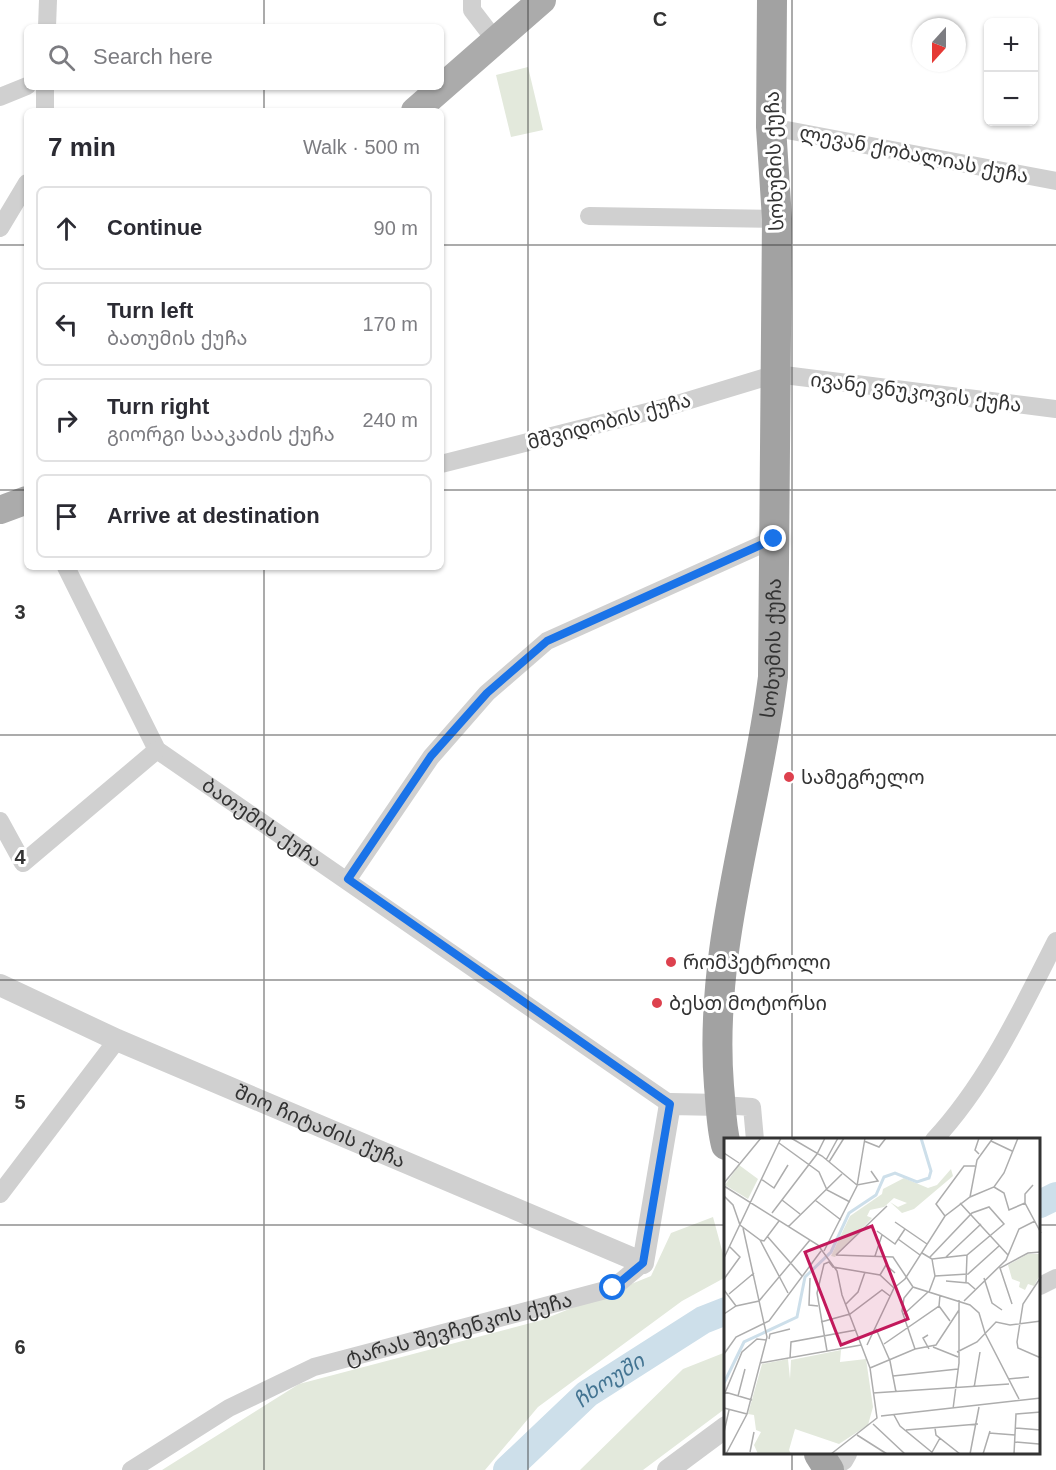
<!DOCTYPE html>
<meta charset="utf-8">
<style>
:root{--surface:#fff;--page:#f2f2f3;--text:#2b2b33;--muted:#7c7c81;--line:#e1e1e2}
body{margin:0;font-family:Arial,"Noto Sans Georgian",sans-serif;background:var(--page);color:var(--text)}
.controls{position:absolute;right:18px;top:18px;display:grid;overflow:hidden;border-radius:9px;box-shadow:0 2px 4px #0004}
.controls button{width:54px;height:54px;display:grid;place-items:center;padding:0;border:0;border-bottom:2px solid var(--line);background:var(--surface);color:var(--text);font:30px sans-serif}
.compass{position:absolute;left:912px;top:18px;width:54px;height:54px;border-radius:50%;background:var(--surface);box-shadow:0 2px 4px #0004;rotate:201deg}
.stop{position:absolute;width:18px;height:18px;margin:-14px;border:4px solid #1a73e8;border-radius:50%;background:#fff}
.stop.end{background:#1a73e8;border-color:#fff;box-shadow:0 2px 6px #0008}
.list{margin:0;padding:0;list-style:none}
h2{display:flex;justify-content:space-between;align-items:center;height:78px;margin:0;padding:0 24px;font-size:26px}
h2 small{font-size:20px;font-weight:400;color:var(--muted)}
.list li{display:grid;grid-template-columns:39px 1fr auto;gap:18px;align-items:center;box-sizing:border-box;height:84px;margin:0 12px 12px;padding:0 12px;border:2px solid var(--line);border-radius:9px}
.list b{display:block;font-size:22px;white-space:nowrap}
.list p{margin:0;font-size:20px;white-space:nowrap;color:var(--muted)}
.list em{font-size:20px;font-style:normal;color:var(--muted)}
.icon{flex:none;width:33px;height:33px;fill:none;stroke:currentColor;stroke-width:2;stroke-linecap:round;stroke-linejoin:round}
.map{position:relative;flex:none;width:1056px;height:1470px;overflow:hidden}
.search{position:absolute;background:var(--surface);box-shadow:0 2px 4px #0004;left:24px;top:24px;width:420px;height:66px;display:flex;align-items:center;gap:15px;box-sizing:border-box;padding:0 21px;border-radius:9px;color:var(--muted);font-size:22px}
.panel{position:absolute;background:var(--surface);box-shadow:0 2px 4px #0004;left:24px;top:108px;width:420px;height:462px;border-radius:9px}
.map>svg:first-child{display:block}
.green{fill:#e3e9dc}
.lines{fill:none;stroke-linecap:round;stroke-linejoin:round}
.river{stroke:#cddfea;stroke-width:28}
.minor{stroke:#d0d0d0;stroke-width:18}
.tertiary{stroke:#d0d0d0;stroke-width:22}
.primary{stroke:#ababab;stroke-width:28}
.trunk{stroke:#a2a2a2;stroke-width:30}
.route{stroke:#1a73e8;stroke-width:8}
.grid{fill:none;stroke:#333;stroke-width:1.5;stroke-opacity:0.55}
.poi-dot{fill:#dd414e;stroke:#fff;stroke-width:2}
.labels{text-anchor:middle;stroke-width:6;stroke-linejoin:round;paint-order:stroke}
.street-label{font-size:20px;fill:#333;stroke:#fff}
.poi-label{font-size:20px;fill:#333;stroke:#fff;text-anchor:start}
.water-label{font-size:21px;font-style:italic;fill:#437492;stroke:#fff}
.inset-river{fill:none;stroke:#cddfea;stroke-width:3}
.inset-road{fill:none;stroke:#adadad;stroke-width:1.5}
.view{fill:#c2185b;fill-opacity:0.15;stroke:#c2185b;stroke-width:3}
.inset-edge{fill:none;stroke:#333;stroke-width:3}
.grid-label{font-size:20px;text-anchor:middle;font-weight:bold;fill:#333;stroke:#fff;stroke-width:6;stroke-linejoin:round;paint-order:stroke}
</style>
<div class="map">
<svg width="1056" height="1470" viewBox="0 0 1056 1470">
<rect width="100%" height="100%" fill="#fff"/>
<path class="green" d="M528,67L543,130L511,137L496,75Z
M713,1217L726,1265V1277L682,1301L538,1407L485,1470H162L299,1384L542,1320L651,1276L671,1233Z
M726,1352V1408L643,1470H580L683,1369Z"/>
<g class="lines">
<g class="river">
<path d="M1040,1204L1056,1196"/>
<path id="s1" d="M507,1470L587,1394L703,1320L726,1311"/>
</g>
<g class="minor">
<path d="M472,0V10L495,40"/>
<path d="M47,27L48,0"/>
<path d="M0,97L27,86"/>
<path d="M45,111V87"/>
<path d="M771,127L1056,181"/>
<path d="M589,216L777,219"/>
<path d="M0,228L27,183"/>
<path d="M441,464L667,407L776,374L1056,409"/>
<path id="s2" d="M66,567L157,750L670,1104"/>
<path d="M0,821L23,863L157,750"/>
<path d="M348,879L431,757L487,693L547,641L774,539"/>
<path d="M721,1105L752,1107L755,1140"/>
<path d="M934,1140C987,1083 1021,1010 1056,941"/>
<path d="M0,1194L117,1040"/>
<path d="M1040,1286L1056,1278"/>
<path id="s3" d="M131,1470L229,1408L314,1367L613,1288L643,1263"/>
<path d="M830,1470L844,1461L848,1454"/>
</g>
<g class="tertiary">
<path id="s4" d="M0,985L117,1040L643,1263L670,1104L721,1105"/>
<path d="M668,1470L726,1427"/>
</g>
<path class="primary" d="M415,111L542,0
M0,510L27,500"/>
<g class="trunk">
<path id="s5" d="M726,1145C721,1126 721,1106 719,1086C708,947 756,814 773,677L777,219L771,127L772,0"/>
<path d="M819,1454L829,1470"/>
</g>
</g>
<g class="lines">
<path class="route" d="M613,1288L643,1263L670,1104L348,879L431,756L487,693L547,641L774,539"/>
</g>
<path class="grid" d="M264,0V27M528,0V1470M792,0V1140M264,87V111M0,245H27M441,245H1056M0,490H27M441,490H1056M264,567V1470M0,735H1056M0,980H1056M0,1225H726M1040,1225H1056M792,1454V1470"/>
<g class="poi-dot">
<circle cx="789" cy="777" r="6"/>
<circle cx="671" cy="962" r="6"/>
<circle cx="657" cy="1003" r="6"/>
</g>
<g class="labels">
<g class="street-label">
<text transform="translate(914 154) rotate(11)" y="7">ლევან ქობალიას ქუჩა</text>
<text transform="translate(774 161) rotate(-92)" y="7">სოხუმის ქუჩა</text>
<text transform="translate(916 392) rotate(7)" y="7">ივანე ვნუკოვის ქუჩა</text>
<text transform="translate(609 421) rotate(-15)" y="7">მშვიდობის ქუჩა</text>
<text dy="7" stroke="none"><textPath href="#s5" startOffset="502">სოხუმის ქუჩა</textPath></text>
<text dy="7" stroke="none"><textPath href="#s2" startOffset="332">ბათუმის ქუჩა</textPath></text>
<text dy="7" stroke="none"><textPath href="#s4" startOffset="350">შიო ჩიტაძის ქუჩა</textPath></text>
<text dy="7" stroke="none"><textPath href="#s3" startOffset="360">ტარას შევჩენკოს ქუჩა</textPath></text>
</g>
<g class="poi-label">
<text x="801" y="784">სამეგრელო</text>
<text x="683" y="969">რომპეტროლი</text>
<text x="669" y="1010">ბესთ მოტორსი</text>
</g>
<g class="water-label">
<text dy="7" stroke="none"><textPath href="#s1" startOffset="136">ჩხოუში</textPath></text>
</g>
</g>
<g transform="translate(724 1138)">
<rect width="316" height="316" fill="#fff"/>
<path d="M15,27L34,41L24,61L1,47ZM227,31L229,38L190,71L178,75L166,64L174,69L183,65L170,60L160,69L146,72L143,78L148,80L111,119L107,118L126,78L158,56L159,51L180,40L204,50L213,47ZM304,116H316V137L310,148L304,146L301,152L295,149L296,144L288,141L284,127ZM117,212L116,224L142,221L149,269L144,287L115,306L71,291L65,312L67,316H34L30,307L37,294L32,292L30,277L24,276L38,226L64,221L66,241L67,222Z" fill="#e3e9dc"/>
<path class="inset-river" d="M0,245L20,204L73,179L81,139L107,114L125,75L152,57L160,39L171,35L193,44L205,40L207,33L197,0"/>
<path class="inset-road" d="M67,0L98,18L133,47L154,43L147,33M255,0L251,12L255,16M140,3L155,9L162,0M267,3L288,13M55,5L95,34L103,52L126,64M0,15L15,25M102,22L114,0M105,24L120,0M37,41L50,50L64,27M0,45L37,0M309,47L301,56V65L317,95M0,48L94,107L113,133L118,157L146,230L153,280L107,316M270,49L280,55L285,72L301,65M0,58L9,67L16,87L36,102L64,155M246,59L253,22L269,0M58,62L76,76M91,62L117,82M236,65L284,117M48,75L93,16L101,0M221,78L212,66L240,28H251M171,84L203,106M64,89L118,36M153,93L171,106L181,91M43,98L78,138M174,101L196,117M36,102L40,103L55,83M100,113L133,48L141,0M198,115L208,121L209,127L211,138L205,154M112,117L169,119L189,149L246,167L255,175L261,195L295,261M112,117L163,68M151,118L158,97M206,119L248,75L265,69L280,86L243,117L208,121M222,119L257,86M0,120L57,0M156,137L162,127L171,135M211,138L244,136L275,108M317,139L299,166L293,204L294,210L317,220M86,140L85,167L94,168M260,140L268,165L278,172M0,141L16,119L6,109M222,143L244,145L251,151M242,144L243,117M189,149L180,160L178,173L191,211M0,152L12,168M5,156L30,135M240,163L282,122L295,91L311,83M122,166L134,154L141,134M288,166L276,130L304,115L317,114M215,168L226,183M0,176L12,168L35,163L86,102M179,177L204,154M97,184L126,176L158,152L166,158M152,191L166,223L172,254M204,197L199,200L205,211M45,201L46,196L66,191M160,206L215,168L216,157M143,207L170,150L181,141L221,78L246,59L270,49L280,35L294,0M209,209L234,219M103,213L93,155L100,126L105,124L109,129L156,137L170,150M233,214L253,204L272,184L286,187L317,183M0,216L12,199L45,183L97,113M66,220L67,204L132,192M36,225L137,207M146,230L191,211L212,207L235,172M169,238L234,231M284,241L305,239M250,250L256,214M1,254L28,262M149,255L285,246M0,257L18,214L33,201L42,202M14,258L21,231M0,270L23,276M229,271L235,225V162M170,277L176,288L210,316M157,278L317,260M149,286L181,316M211,290L212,297L236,316M291,290L317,292M182,292L254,286M0,294L5,272M265,295L291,297M133,297L163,316M291,304L315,306M26,314L30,294M2,316L23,276L43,199L19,90M207,316L216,300M246,316L255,269M259,316L266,293M290,316L292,276L317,274"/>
<path class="view" d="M148,88L184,181L117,207L81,114Z"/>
<rect width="316" height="316" class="inset-edge"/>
</g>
<g class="grid-label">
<text x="660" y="26">C</text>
<text x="20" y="619">3</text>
<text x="20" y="864">4</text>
<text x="20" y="1109">5</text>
<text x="20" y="1354">6</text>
</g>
</svg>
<div class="controls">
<button>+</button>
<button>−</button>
</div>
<svg class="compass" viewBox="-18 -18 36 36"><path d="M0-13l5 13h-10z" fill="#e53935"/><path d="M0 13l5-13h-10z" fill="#7c7c81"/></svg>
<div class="stop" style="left:613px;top:1288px"></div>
<div class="stop end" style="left:774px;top:539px"></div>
<div class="search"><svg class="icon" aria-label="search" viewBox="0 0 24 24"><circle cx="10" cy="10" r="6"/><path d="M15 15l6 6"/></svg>Search here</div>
<section class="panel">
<h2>7 min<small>Walk · 500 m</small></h2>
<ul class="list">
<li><svg class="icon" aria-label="ahead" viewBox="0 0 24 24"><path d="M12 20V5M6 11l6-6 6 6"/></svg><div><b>Continue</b></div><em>90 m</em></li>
<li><svg class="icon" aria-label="left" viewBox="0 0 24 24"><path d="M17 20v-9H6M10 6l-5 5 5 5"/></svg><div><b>Turn left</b><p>ბათუმის ქუჩა</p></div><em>170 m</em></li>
<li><svg class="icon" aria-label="right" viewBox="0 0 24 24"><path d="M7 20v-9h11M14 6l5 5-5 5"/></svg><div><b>Turn right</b><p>გიორგი სააკაძის ქუჩა</p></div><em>240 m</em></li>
<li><svg class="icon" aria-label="arrive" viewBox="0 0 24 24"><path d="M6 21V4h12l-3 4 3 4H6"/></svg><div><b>Arrive at destination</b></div></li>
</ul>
</section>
</div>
